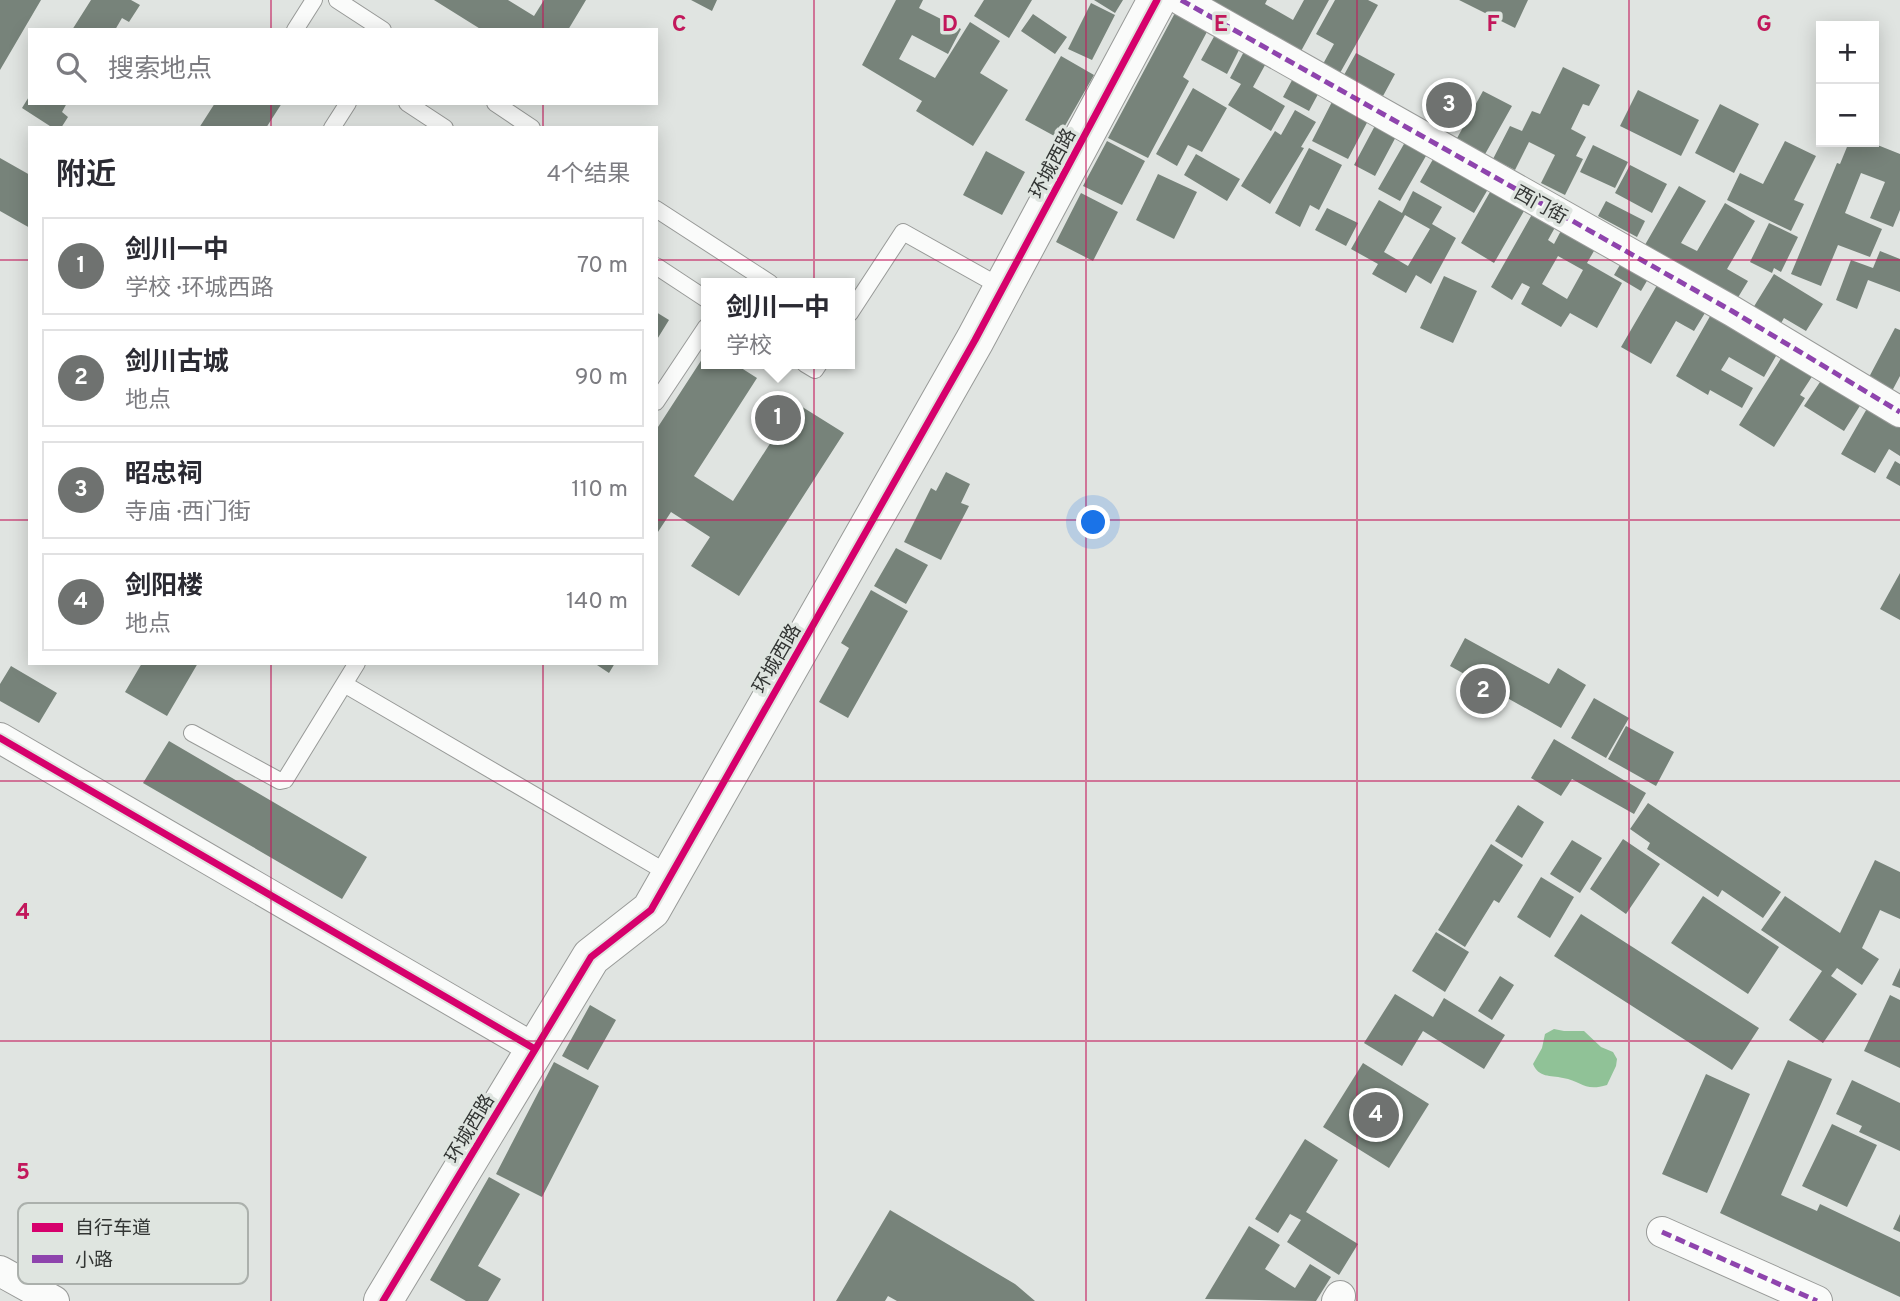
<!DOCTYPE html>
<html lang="zh">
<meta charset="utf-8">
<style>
:root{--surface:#fff;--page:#f7f7f7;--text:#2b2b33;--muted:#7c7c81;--line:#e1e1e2;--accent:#6f7270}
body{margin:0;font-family:Overpass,"Noto Sans SC",sans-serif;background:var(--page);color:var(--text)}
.controls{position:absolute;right:21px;top:21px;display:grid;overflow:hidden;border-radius:0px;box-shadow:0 4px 18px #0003}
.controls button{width:63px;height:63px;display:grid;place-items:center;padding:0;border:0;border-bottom:2px solid var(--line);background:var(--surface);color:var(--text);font:35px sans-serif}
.you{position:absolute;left:1094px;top:523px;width:24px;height:24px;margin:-18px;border:5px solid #fff;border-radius:50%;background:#1a73e8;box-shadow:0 0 0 10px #1a73e833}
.badge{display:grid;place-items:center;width:46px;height:46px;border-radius:50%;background:var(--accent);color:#fff;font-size:23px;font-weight:700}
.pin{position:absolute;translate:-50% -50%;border:4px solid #fff;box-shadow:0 2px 7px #0006}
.popup{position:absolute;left:701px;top:278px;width:154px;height:91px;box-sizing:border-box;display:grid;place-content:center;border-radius:0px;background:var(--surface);filter:drop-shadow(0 2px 5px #0005);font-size:23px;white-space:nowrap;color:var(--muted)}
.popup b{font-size:26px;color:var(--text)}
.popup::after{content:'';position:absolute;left:50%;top:100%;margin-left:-14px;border:14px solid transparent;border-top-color:var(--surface)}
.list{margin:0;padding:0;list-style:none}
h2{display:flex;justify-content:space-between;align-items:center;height:91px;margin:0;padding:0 28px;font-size:30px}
h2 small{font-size:23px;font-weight:400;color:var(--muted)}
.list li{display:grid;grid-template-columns:46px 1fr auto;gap:21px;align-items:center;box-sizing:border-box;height:98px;margin:0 14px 14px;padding:0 14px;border:2px solid var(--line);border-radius:0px}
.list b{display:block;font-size:26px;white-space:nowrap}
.list p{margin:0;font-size:23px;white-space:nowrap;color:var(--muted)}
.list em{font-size:23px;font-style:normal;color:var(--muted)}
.icon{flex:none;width:38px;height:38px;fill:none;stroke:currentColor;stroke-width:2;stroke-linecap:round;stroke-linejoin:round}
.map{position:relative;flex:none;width:1900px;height:1301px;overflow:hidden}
.search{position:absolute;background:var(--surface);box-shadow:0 4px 18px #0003;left:28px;top:28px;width:630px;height:77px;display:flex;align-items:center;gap:18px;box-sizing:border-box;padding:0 24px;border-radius:0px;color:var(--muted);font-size:26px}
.panel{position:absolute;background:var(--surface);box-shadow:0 4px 18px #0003;left:28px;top:126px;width:630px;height:539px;border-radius:0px}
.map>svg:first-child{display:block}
.water{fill:#90c297}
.building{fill:#77837a;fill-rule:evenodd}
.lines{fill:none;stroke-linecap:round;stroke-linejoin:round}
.lane-casing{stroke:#989a98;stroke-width:18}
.street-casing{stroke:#989a98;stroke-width:32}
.secondary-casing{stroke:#989a98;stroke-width:40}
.lane{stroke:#fafbfa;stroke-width:16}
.street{stroke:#fafbfa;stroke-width:30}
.secondary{stroke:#fafbfa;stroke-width:38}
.quiet{stroke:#8e44ad;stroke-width:5;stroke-dasharray:10 5;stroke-linecap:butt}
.cycleway-casing{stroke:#dfe5e0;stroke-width:11}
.cycleway{stroke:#d6006c;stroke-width:7}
.grid{fill:none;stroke:#c2185b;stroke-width:2;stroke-opacity:0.55}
.labels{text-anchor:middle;stroke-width:7;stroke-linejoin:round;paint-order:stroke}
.street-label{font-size:19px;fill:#323533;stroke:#dfe5e0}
.key{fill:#dfe5e0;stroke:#abb0ac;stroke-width:2}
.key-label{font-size:19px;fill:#323533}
.grid-label{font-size:23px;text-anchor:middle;font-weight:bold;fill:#c2185b;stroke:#dfe5e0;stroke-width:7;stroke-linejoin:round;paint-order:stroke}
</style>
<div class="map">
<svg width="1900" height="1301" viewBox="0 0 1900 1301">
<rect width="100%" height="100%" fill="#e0e4e1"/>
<path class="water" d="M1554,1029L1564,1031H1584L1601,1047L1613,1052L1617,1059L1616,1066L1607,1085C1584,1092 1582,1081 1563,1078C1550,1075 1539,1078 1533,1064L1542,1048L1545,1034Z"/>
<path class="building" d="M0,0H41L0,70Z
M91,0H131L140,5L129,22L122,18L115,30H72Z
M434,0H508L534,16L544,0H586L568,30H482Z
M691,0H717L712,11Z
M896,0H923L919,8L961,29L948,54L912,35L899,59L935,78L970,22L1000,41L980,73L1008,90L973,146L916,111L922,101L862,65Z
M984,0H1032L1009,38L974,16Z
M1094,0H1123L1115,13Z
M1204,0H1267L1265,4L1293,20L1304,0H1329L1300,53Z
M1335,0H1368L1378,5L1340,73L1323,64L1334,44L1316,34Z
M1459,0H1528L1515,28Z
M1091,3L1115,15L1092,60L1068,49Z
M1176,11L1209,28L1183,77L1189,81L1148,158L1108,138Z
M1033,14L1067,37L1055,54L1021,31Z
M1216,33L1241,46L1227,74L1201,60Z
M1248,44L1270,56L1253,87L1285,106L1271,131L1228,105L1241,84L1230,78Z
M1356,53L1395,74L1383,96L1344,75Z
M1061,56L1094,75L1058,138L1025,120Z
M1563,67L1600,85L1589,106L1583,104L1571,129L1586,137L1576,156L1583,159L1565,195L1541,183L1555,155L1529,142L1515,170L1493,159L1510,126L1522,131L1532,111L1540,114Z
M1298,69L1324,83L1309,111L1283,97Z
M1437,83L1472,104L1458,128L1423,108Z
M1193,88L1227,108L1202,152L1188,145L1177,166L1156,154Z
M1638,90L1699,120L1681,156L1620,126Z
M1483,91L1512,106L1484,156L1456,140Z
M30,95V103H67L62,112L68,117L61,128H53L22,108Z
M1335,96L1371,115L1348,159L1312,141Z
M215,103H282L266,128H199Z
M1720,104L1759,124L1734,173L1695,153Z
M1295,110L1316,122L1301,147L1304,148L1270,204L1241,186L1275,131L1281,135Z
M1378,120L1399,131L1375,176L1354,165Z
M1408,137L1430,149L1400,201L1378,189Z
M1107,141L1145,161L1122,205L1083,186Z
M1785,141L1816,156L1794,200L1804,204L1791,231L1727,200L1740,173L1763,184Z
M1849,142H1870L1900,154V210L1893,227L1870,218L1885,182L1861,173L1845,213L1882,229L1870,257L1838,245L1821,286L1791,274L1837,163L1840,164Z
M1593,145L1628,162L1615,188L1580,172Z
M1309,148L1342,165L1319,210L1310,205L1300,227L1275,213Z
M986,151L1025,172L1002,215L963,195Z
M1196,154L1240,179L1227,201L1184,175Z
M1436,154L1491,184L1474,213L1420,182Z
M0,158L30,175V228L0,211Z
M1630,165L1667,184L1652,213L1615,193Z
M1158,174L1197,192L1174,239L1136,220Z
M1494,185L1528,204L1494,263L1461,243Z
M1679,186L1706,201L1681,243L1697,251L1725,203L1755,221L1727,269L1748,281L1734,304L1642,250Z
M1413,191L1442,207L1432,224L1456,238L1431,284L1416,275L1406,293L1372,274L1378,264L1351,249L1379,200L1402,213ZM1405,215L1430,229L1408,266L1384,252Z
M1081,193L1118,212L1093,261L1056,242Z
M1606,201L1645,221L1637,237L1598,216Z
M1327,208L1358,223L1346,246L1315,230Z
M1535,209L1558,222L1548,240L1554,244L1564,225L1598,244L1587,263L1622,283L1597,328L1570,313L1561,327L1521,304L1530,287L1522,283L1512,300L1491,287ZM1558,256L1583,270L1567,299L1542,284Z
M1769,223L1798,237L1781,272L1774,268L1772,273L1750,262Z
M1880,251L1900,259V292L1868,280L1857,309L1836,300L1851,260L1873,268Z
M1624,258L1651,274L1641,291L1614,275Z
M1774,274L1823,304L1806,331L1784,318L1780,325L1753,308Z
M1444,276L1477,291L1453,343L1420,328Z
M1660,280L1708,308L1694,331L1676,321L1651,364L1621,347Z
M1713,311L1780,349L1764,377L1729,357L1721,370L1753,388L1742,408L1710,390L1708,395L1676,376Z
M656,312L669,320L656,341Z
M1895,328L1900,330V376L1892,391L1868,379Z
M1785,352L1815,372L1800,395L1805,398L1774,447L1739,425Z
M706,353V364H735L757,378L694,476L733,501L796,403L844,433L739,596L691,566L710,537L671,512L656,535V430Z
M1824,376L1863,401L1844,431L1804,406Z
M1869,405L1900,423V456L1889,449L1875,473L1841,454Z
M1895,461L1900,464V486L1886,478Z
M946,472L970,484L961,503L969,506L941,560L904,542L931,488L936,491Z
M896,548L928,565L906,604L874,586Z
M1900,573V620L1880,609Z
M871,590L908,611L848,718L819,702L849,648L841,643Z
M1465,638L1549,684L1558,668L1586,685L1561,728L1450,666Z
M142,663H198L167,716L125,692Z
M594,663H615L609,673Z
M11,666L57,693L39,723L0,701V684Z
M1594,698L1629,718L1606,758L1571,738Z
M1626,726L1674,752L1656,786L1608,759Z
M1554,739L1646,793L1634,814L1572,779L1561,796L1531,778Z
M169,741L367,857L342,899L143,783Z
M1648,803L1781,892L1763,918L1722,890L1718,897L1647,849L1650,843L1630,829Z
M1518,805L1544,822L1522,858L1495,841Z
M1623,839L1660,864L1626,914L1590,889Z
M1572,840L1602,858L1580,893L1550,874Z
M1491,844L1523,865L1499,903L1494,900L1465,947L1438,930Z
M1875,860L1900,872V919L1880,910L1862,948L1879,959L1862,985L1837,968L1831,976L1857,994L1823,1043L1789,1020L1822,971L1761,930L1785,896L1840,933Z
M1541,877L1574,897L1550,938L1517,917Z
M1703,896L1779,947L1748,994L1671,943Z
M1581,914L1759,1028L1732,1070L1554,956Z
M1436,932L1469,952L1445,992L1412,971Z
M1900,968V988L1892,985Z
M1500,976L1514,985L1492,1020L1478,1011Z
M1395,994L1433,1017L1444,998L1505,1035L1484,1069L1423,1031L1402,1066L1364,1043Z
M1890,995L1900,1000V1068L1864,1051Z
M590,1005L616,1020L588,1070L562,1056Z
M1788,1060L1832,1079L1781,1195L1817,1211L1820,1204L1900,1242V1297L1720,1213Z
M554,1062L599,1086L542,1197L496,1174Z
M1363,1063L1429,1104L1389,1168L1323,1127Z
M1706,1074L1750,1094L1707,1193L1662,1174Z
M1852,1080L1900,1103V1151L1859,1132L1862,1126L1836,1114Z
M1832,1124L1877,1145L1847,1207L1802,1186Z
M1305,1139L1338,1160L1306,1212L1358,1244L1339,1275L1287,1242L1301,1220L1290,1214L1278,1233L1255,1219Z
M489,1177L520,1194L478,1266L501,1279L488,1301H466L430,1280Z
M890,1210L1015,1284L1035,1301H897L888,1296L885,1301H836Z
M1900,1214V1232L1893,1229Z
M1249,1226L1280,1245L1265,1269L1295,1288L1310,1264L1331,1277L1316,1301L1205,1299Z"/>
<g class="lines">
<g class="lane-casing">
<path id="lane" d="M337,0L383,30
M295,30L314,0
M407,103L445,128
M495,103L532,128
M332,128L348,103
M656,209L770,283
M656,266L706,299
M850,313L903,232L1003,288
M805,364L815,370L819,364
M656,402L706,327
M344,684L671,875
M192,733L280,781L285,780L357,663"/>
</g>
<g class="street-casing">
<path id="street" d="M1181,0L1732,311L1900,412
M0,738L535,1049
M1662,1232L1817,1301
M0,1271L54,1301
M1337,1301L1340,1296"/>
</g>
<g class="secondary-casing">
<path id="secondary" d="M383,1301L591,957L651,910L975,340L1157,0"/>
</g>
<use href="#lane" class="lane"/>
<use href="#street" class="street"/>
<use href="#secondary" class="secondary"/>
<path class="quiet" d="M1181,0L1732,311L1900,412
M1662,1232L1817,1301"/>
<g class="cycleway-casing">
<path id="cycleway" d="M0,738L535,1049
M383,1301L591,957L651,910L975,340L1157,0"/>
</g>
<use href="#cycleway" class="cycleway"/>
</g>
<path class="grid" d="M271,0V30M543,0V30M814,0V1301M1086,0V1301M1357,0V1301M1629,0V1301M271,103V128M543,103V128M0,260H30M656,260H1900M0,520H30M656,520H1900M271,663V1301M543,663V1301M0,781H1900M0,1041H1900"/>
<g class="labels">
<g class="street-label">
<text transform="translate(1052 163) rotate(-62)" y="7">环城西路</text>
<text transform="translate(1541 204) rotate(29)" y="7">西门街</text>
<text transform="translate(776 658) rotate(-60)" y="7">环城西路</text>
<text transform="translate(469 1128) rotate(-59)" y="7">环城西路</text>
</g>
</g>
<rect x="18" y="1203" width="230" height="81" rx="10" class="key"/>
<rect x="32" y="1223" width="31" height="9" fill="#d6006c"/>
<rect x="32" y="1255" width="31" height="8" fill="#8e44ad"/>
<g class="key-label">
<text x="75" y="1234">自行车道</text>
<text x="75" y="1266">小路</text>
</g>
<g class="grid-label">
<text x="679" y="31">C</text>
<text x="950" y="31">D</text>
<text x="1221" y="31">E</text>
<text x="1493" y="31">F</text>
<text x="1764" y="31">G</text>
<text x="23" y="919">4</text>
<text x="23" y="1179">5</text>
</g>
</svg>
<div class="controls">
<button>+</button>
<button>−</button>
</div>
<div class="you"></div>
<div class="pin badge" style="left:778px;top:418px">1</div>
<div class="popup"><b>剑川一中</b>学校</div>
<div class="pin badge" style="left:1483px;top:691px">2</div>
<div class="pin badge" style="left:1449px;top:105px">3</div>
<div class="pin badge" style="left:1376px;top:1115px">4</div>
<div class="search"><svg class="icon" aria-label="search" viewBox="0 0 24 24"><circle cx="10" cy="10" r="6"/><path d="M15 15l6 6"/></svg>搜索地点</div>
<section class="panel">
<h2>附近<small>4个结果</small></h2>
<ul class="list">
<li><span class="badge">1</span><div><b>剑川一中</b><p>学校 · 环城西路</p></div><em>70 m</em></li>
<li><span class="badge">2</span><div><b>剑川古城</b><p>地点</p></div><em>90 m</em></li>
<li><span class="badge">3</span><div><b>昭忠祠</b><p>寺庙 · 西门街</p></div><em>110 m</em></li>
<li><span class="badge">4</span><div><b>剑阳楼</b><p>地点</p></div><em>140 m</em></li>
</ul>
</section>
</div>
